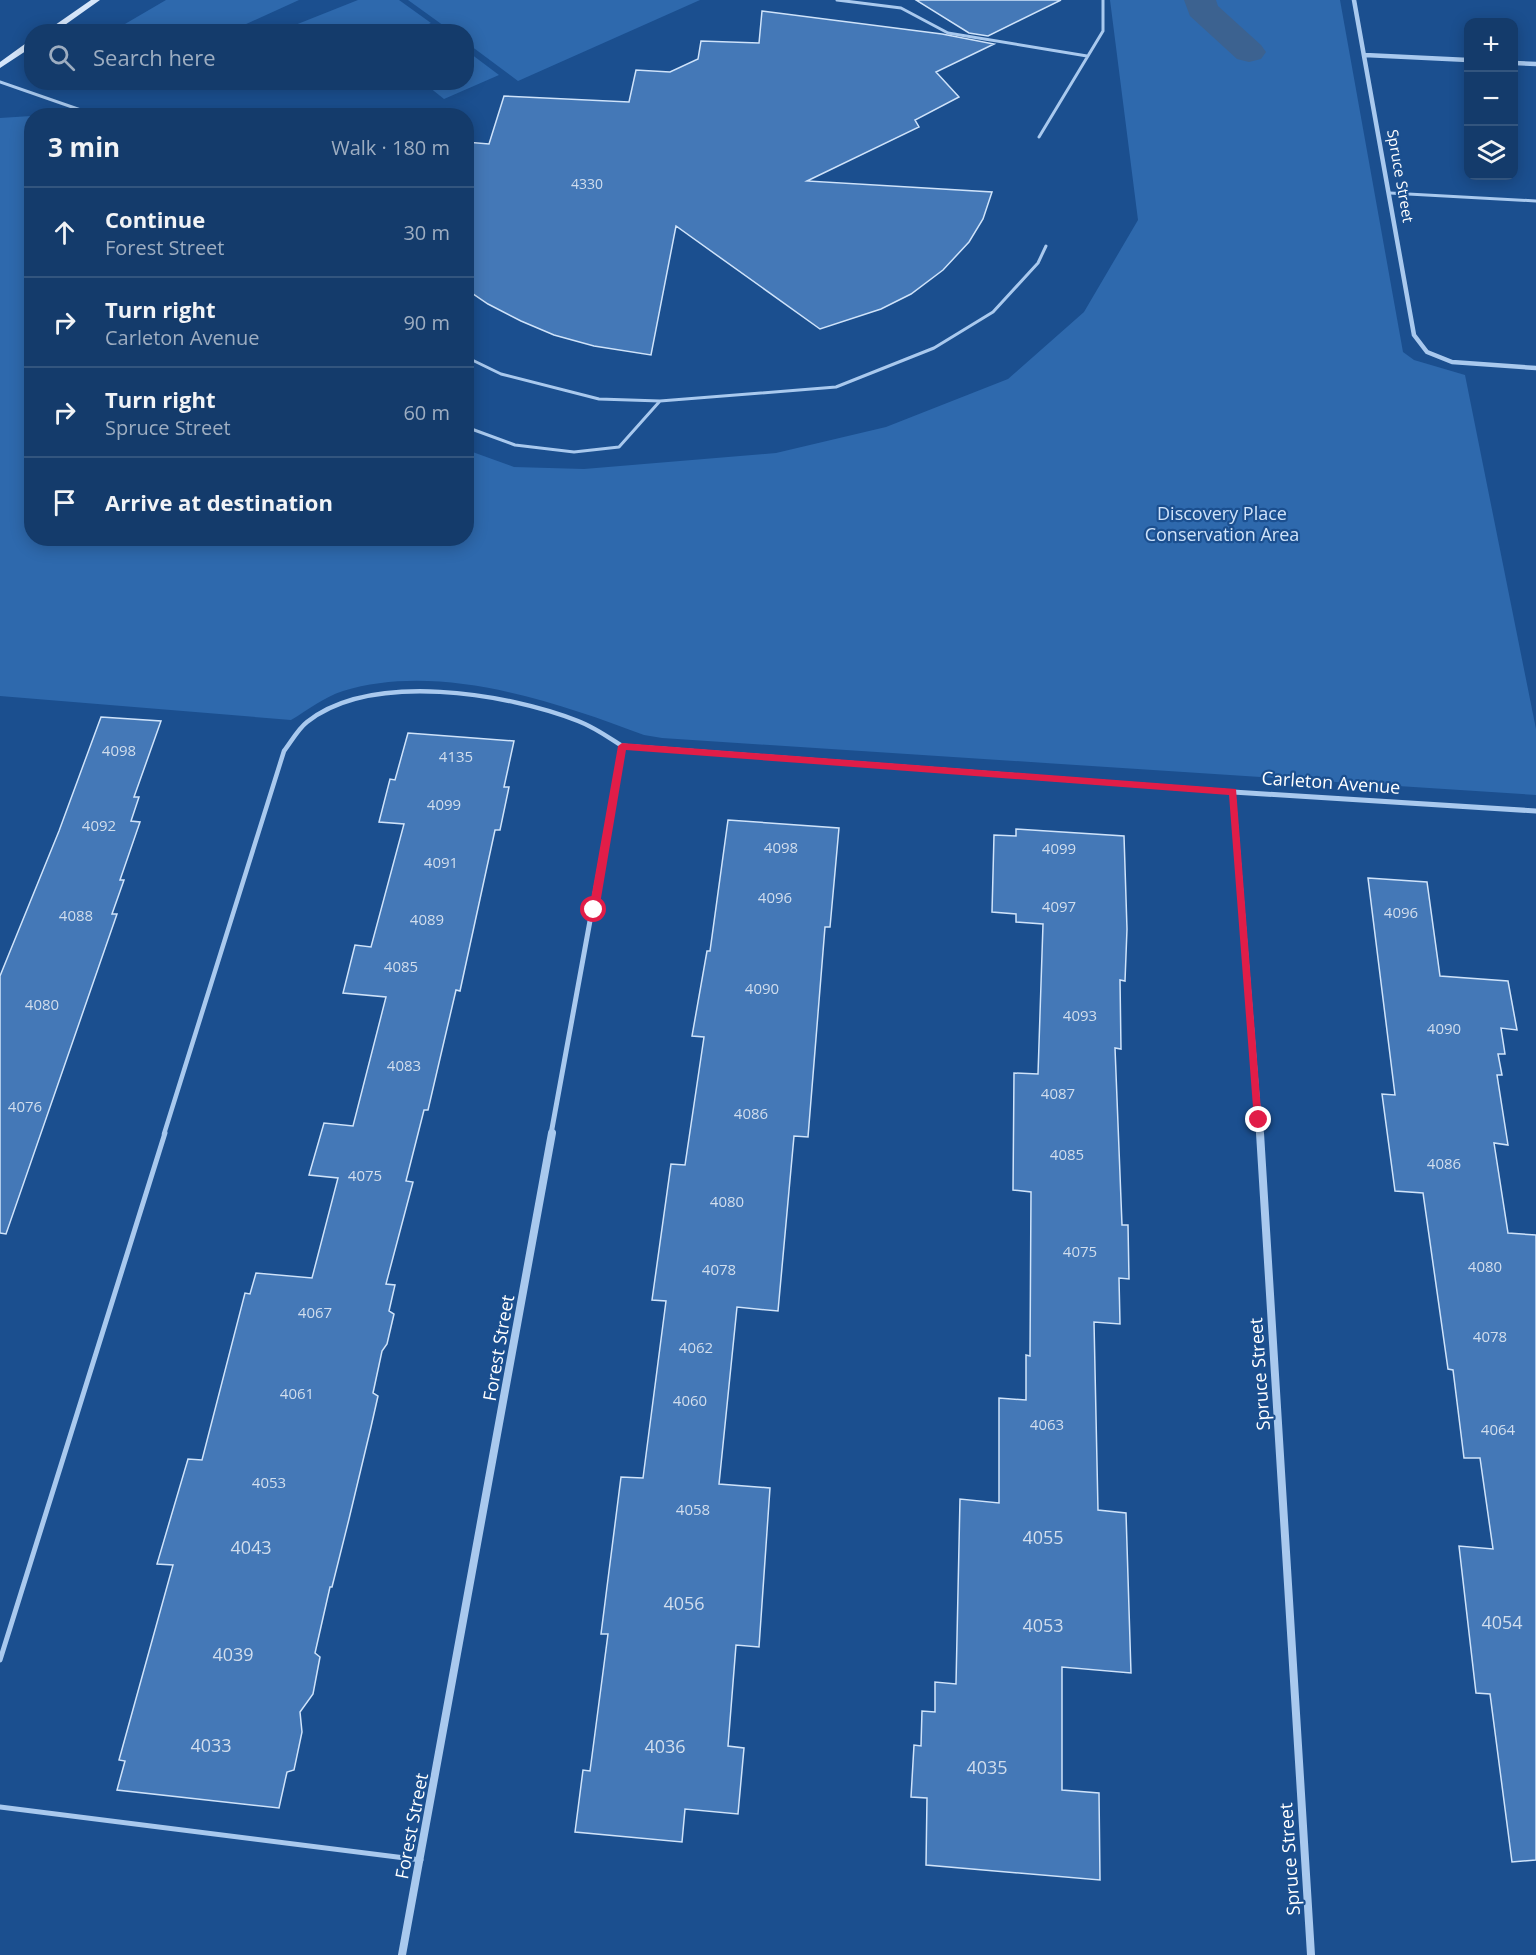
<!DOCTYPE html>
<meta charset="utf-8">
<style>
:root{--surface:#143b6b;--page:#1d4271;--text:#f1f3f6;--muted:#9dadc1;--line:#33557e}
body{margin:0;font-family:"Open Sans",sans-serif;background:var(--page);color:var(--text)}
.controls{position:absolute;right:18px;top:18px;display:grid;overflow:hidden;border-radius:12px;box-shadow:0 3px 15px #0003}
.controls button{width:54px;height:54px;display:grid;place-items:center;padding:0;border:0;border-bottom:2px solid var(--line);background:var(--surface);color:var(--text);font:30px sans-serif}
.stop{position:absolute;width:18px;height:18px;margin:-14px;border:4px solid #e11d48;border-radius:50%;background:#fff}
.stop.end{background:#e11d48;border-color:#fff;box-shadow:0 2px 6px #0008}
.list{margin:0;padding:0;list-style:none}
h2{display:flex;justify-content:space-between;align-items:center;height:78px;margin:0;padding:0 24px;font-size:26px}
h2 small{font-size:20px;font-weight:400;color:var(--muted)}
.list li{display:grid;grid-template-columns:39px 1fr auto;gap:18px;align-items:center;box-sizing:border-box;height:90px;padding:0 24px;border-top:2px solid var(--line)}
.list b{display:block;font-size:22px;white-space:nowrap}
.list p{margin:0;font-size:20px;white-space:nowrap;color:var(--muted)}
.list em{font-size:20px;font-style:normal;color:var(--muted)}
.icon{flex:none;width:33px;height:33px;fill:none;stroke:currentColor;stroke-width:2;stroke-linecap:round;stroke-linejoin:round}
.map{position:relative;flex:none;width:1536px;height:1955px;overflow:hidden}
.search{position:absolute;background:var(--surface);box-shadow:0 3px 15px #0003;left:24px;top:24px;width:450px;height:66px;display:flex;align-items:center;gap:15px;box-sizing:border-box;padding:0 21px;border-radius:24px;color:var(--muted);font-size:22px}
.panel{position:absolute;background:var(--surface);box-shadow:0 3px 15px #0003;left:24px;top:108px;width:450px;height:438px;border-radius:24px}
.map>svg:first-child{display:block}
.green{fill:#2e69ad}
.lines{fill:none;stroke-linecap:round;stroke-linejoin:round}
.canal{fill:#3c6290;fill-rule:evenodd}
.building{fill:#4478b7;stroke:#cfe3fa;stroke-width:1.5}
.lane-far2{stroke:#a9c9ee;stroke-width:3}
.lane-far1{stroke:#a9c9ee;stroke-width:4.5}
.lane{stroke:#a9c9ee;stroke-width:5}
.street-far2{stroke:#a9c9ee;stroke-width:4.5}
.street-far1{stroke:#a9c9ee;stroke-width:5}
.street{stroke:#a9c9ee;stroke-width:8}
.secondary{fill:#d6e6fa;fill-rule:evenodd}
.route{fill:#e11d48}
.labels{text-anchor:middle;stroke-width:4.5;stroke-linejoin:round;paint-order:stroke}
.far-number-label{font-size:14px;fill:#d0dded}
.far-street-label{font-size:15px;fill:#fff;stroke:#1b4f8f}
.number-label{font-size:15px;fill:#d0dded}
.park-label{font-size:18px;fill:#cfe3fa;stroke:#1b4f8f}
.street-label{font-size:18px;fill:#fff;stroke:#1b4f8f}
.near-number-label{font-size:18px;fill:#d0dded}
</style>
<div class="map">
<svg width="1536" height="1955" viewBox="0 0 1536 1955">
<rect width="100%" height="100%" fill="#1b4f8f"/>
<path class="green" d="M166,0H299L231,31H113Z
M358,0H399L431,23L412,31H280Z
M408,0H700L518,81L467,43L466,32L451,31Z
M1110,0H1340L1403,352L1414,360L1465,375L1536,729V795L662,738L644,735C554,701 439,662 343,691C324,697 308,710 291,720L0,696V118L31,116L32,538H466L467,450L514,467L584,469L776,453L886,427L1008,379L1084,312L1138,220Z
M467,51L499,75L444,99L424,83L466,82Z"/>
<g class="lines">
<path class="canal" d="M1184,0H1216L1218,6L1261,45L1266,52L1261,59L1249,62L1237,59L1190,16Z"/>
</g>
<path class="building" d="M916,0H1061L988,36L969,33Z
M762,11L942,34L994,44L936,72L959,97L915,120L919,127L807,181L992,192L983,219L969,242L943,270L911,294L881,309L820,329L676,226L651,355L594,346L554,335L521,321L488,304L466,289V142L489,144L504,96L629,102L636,70L670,72L698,59L701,41L759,43Z
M101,717L161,721L134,797H139L131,821L140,822L120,880H124L112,914H117L6,1234L0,1233V976L59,831Z
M408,733L514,741L504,787H509L500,830H495L460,991L456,990L428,1110H424L406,1181L413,1182L386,1284L395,1285L389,1311L394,1314L387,1344L382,1351L373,1393L378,1396L371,1427L349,1519L332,1587H330L315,1653L320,1657L313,1694L300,1712L302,1732L294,1770L287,1772L279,1808L117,1790L125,1761L119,1760L173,1565L157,1564L188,1459L202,1460L245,1293L250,1294L256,1273L312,1278L338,1178L309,1175L324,1123L353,1126L386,997L343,993L355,945L371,947L404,824L379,822L390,779L395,780Z
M728,820L839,828L830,927H825L808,1137L794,1136L778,1311L737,1307L719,1484L770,1488L759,1647L736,1645L728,1746L744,1748L738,1814L685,1809L682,1842L575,1832L583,1770L590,1771L608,1634H601L621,1477L643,1478L666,1301L652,1300L671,1164L685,1165L704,1037L692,1036L707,951H710Z
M1016,829L1124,836L1127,929L1125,981L1120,980L1121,1049L1115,1048L1122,1225H1128L1129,1279L1119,1278L1120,1324L1094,1322L1098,1510L1126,1513L1131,1673L1062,1667V1790L1099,1793L1100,1880L926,1865L927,1798L911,1797L914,1745L921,1746L922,1711L935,1712V1682L956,1684L960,1499L999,1503V1398L1026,1400V1355L1030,1356L1031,1192L1013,1190L1014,1073L1038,1074L1043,924L1016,922V914L992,912L994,835L1016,836Z
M1368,878L1427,882L1440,976L1508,981L1517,1030L1501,1028L1505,1054H1498L1502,1075H1497L1508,1145L1494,1143L1508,1233L1536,1235V1860L1512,1862L1490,1694L1476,1693L1459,1546L1493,1549L1480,1458H1464L1453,1370L1448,1369L1423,1193L1395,1191L1382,1094L1395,1095Z"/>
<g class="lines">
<path class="lane-far2" d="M837,0L901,8L948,33L1087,56
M0,82L98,116
M1039,137L1103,31V0
M1390,193L1536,201
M466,357L501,374L599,399L660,401L836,387L934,348L993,312L1038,263L1046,246
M466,427L515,445L574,452L619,447L660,401"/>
<path class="lane-far1" d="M164,1134L284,751C291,742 298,729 307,722C372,671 506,693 578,721C594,727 608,737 622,746"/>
<path class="lane" d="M0,1660L165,1133
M0,1807L421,1860"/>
<path class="street-far2" d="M1354,0L1414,335L1427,352L1452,362L1536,368
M1365,55L1468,60
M1514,63L1536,64"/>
<path class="street-far1" d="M1233,792L1260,1134
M551,1134L622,746L1233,792L1536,811"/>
<path class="street" d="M1260,1133L1311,1955
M402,1955L552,1133"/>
<path class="secondary" d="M91,0H100L55,32H45Z
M29,41H32V47L0,68V62Z"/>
</g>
<path class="route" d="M622,743L1236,789L1262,1123H1255L1254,1120L1229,795L626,750L599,910L594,913L589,910L618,746Z"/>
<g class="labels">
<g class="far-number-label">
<text x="587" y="189">4330</text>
</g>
<g class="far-street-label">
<text transform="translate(1400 176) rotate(80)" y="5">Spruce Street</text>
</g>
<g class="number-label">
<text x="119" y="756">4098</text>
<text x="456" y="762">4135</text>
<text x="444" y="810">4099</text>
<text x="99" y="831">4092</text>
<text x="781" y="853">4098</text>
<text x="1059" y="854">4099</text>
<text x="441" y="868">4091</text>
<text x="775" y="903">4096</text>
<text x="1059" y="912">4097</text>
<text x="1401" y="918">4096</text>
<text x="76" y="921">4088</text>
<text x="427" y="925">4089</text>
<text x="401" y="972">4085</text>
<text x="762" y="994">4090</text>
<text x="42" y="1010">4080</text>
<text x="1080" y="1021">4093</text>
<text x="1444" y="1034">4090</text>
<text x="404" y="1071">4083</text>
<text x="1058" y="1099">4087</text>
<text x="25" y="1112">4076</text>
<text x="751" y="1119">4086</text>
<text x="1067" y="1160">4085</text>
<text x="1444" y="1169">4086</text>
<text x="365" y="1181">4075</text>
<text x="727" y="1207">4080</text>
<text x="1080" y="1257">4075</text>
<text x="1485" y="1272">4080</text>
<text x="719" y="1275">4078</text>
<text x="315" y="1318">4067</text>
<text x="1490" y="1342">4078</text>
<text x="696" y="1353">4062</text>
<text x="297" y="1399">4061</text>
<text x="690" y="1406">4060</text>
<text x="1047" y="1430">4063</text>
<text x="1498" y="1435">4064</text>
<text x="269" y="1488">4053</text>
<text x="693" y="1515">4058</text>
</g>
<g class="park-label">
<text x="1222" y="520">Discovery Place<tspan x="1222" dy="21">Conservation Area</tspan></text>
</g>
<g class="street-label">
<text transform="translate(1331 783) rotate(4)" y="6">Carleton Avenue</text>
<text transform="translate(499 1348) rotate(-80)" y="6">Forest Street</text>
<text transform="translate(1260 1374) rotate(-94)" y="6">Spruce Street</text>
<text transform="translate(412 1826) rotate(-79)" y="6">Forest Street</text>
<text transform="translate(1290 1859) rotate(-94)" y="6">Spruce Street</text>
</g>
<g class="near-number-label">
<text x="1043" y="1544">4055</text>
<text x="251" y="1554">4043</text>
<text x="684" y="1610">4056</text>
<text x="1502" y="1629">4054</text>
<text x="1043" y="1632">4053</text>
<text x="233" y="1661">4039</text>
<text x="211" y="1752">4033</text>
<text x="665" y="1753">4036</text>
<text x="987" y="1774">4035</text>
</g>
</g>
</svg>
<div class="controls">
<button>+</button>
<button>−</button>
<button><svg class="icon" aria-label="layers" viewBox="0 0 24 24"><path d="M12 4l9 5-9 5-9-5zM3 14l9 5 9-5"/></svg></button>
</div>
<div class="stop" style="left:594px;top:910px"></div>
<div class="stop end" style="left:1259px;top:1120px"></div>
<div class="search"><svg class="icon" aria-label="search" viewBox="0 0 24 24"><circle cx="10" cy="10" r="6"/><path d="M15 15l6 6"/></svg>Search here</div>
<section class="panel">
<h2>3 min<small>Walk · 180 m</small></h2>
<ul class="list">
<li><svg class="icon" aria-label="ahead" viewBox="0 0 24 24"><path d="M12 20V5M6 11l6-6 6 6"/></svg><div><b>Continue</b><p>Forest Street</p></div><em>30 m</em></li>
<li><svg class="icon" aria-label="right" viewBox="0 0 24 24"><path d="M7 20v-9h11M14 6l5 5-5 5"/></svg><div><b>Turn right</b><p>Carleton Avenue</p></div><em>90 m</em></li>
<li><svg class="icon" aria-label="right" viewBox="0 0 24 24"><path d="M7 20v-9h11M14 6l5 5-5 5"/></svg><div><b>Turn right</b><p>Spruce Street</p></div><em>60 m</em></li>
<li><svg class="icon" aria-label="arrive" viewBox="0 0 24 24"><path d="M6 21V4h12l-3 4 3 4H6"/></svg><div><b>Arrive at destination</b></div></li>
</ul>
</section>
</div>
